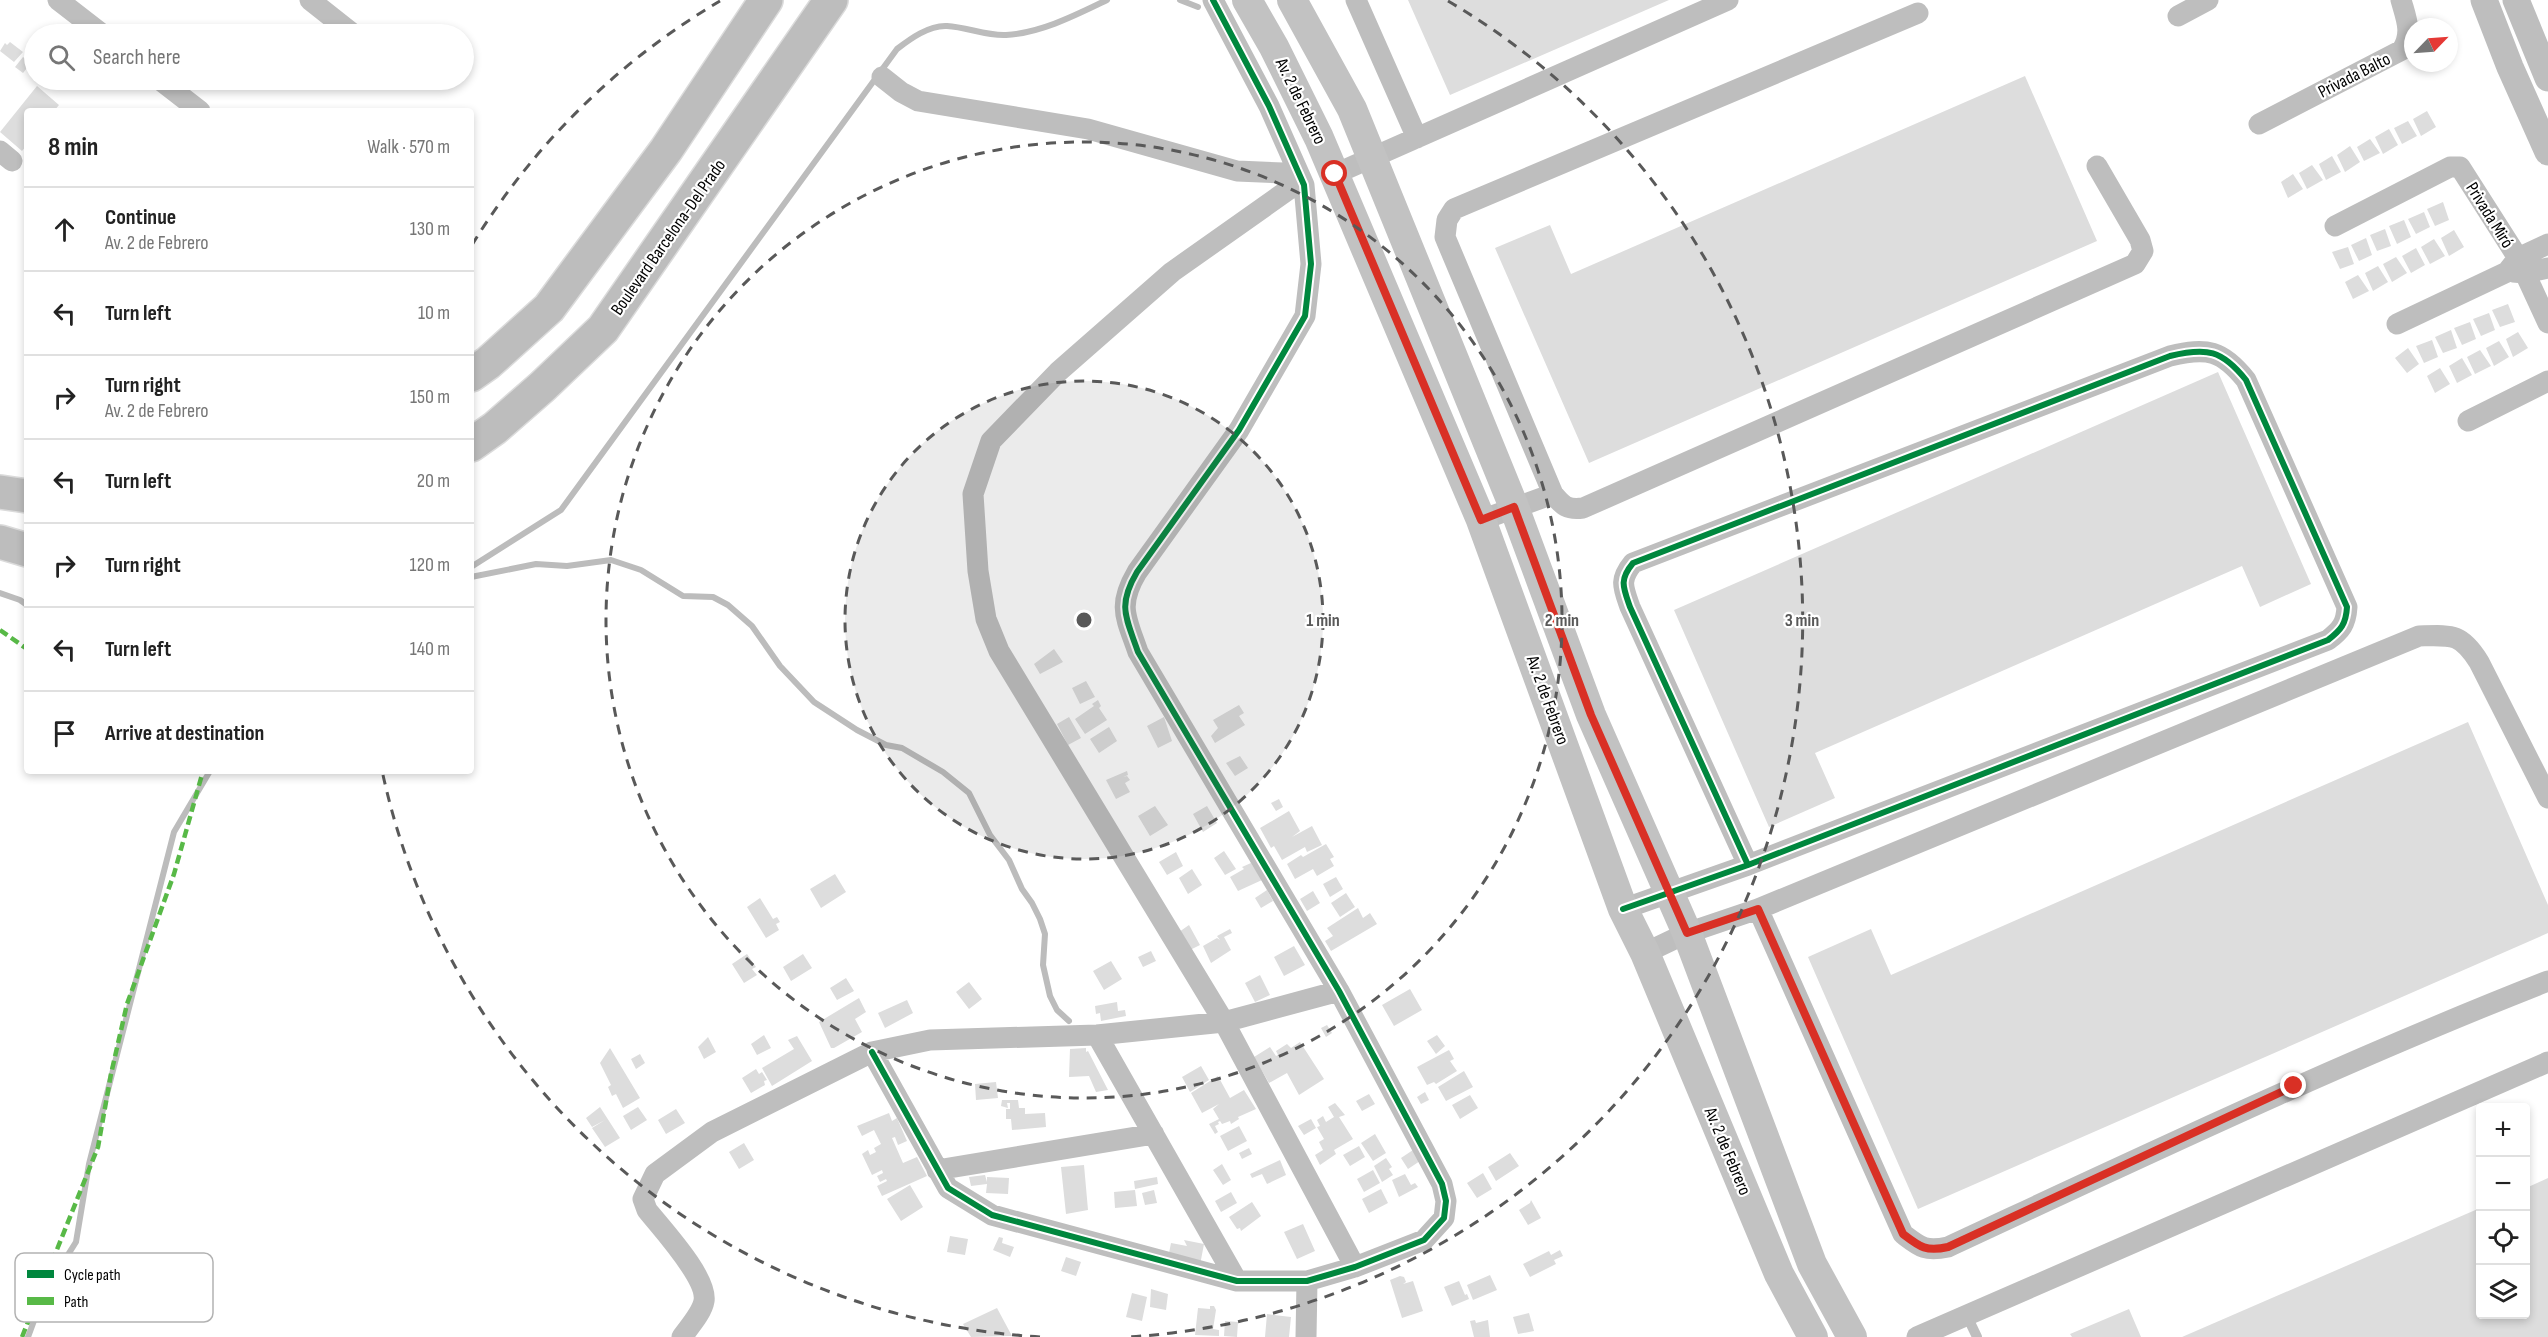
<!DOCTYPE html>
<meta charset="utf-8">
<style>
:root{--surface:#fff;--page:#f6f6f6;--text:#222;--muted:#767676;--line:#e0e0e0}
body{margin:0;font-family:"Sofia Sans Condensed",sans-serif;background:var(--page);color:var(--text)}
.controls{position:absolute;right:18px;bottom:18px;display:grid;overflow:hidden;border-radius:6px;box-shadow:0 3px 9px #0003}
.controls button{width:54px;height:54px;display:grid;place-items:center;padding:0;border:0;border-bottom:2px solid var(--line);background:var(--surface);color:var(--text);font:30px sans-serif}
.compass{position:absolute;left:2404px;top:18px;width:54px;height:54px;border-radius:50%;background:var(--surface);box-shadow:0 3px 9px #0003;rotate:65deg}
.stop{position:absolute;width:18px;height:18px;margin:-14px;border:4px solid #d93025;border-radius:50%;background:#fff}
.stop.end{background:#d93025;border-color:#fff;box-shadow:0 2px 6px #0008}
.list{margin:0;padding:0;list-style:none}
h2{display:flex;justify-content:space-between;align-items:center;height:78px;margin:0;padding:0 24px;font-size:26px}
h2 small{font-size:20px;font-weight:400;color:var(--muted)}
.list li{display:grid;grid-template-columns:39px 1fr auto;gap:18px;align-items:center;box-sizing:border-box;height:84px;padding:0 24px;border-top:2px solid var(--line)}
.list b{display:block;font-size:22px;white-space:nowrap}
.list p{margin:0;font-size:20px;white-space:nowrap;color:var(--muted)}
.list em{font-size:20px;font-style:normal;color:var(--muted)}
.icon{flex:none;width:33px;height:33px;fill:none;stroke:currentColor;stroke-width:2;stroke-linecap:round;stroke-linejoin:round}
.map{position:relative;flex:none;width:2548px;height:1337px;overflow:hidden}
.search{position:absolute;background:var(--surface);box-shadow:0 3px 9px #0003;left:24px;top:24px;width:450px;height:66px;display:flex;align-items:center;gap:15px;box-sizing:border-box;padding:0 21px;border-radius:33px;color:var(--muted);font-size:22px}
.panel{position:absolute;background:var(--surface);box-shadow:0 3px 9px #0003;left:24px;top:108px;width:450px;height:666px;border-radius:6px}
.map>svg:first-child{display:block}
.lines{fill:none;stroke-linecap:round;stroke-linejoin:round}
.stream{stroke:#bcbcbc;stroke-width:6}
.building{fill:#ddd}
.primary-casing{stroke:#dbdbdb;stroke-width:36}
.service{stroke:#bebebe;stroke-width:10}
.minor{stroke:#bebebe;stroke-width:21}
.tertiary{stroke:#bebebe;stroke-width:27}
.secondary{stroke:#c2c2c2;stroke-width:30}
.primary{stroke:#bdbdbd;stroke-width:33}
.quiet{stroke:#58b947;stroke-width:4.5;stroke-dasharray:9 4.5;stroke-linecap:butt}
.cycleway-casing{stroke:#fff;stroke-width:10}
.cycleway{stroke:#00873e;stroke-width:6}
.route{stroke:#d93025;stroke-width:8}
.ring{fill:none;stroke:#595959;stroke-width:3;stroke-dasharray:10 8}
.labels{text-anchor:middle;stroke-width:4.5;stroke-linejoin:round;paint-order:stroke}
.street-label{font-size:18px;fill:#000;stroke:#fff}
.key{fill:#fff;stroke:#b2b2b2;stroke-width:1.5}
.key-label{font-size:16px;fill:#000}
.centre{fill:#595959;stroke:#fff;stroke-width:3}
.ring-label{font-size:18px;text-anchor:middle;font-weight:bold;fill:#595959;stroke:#fff;stroke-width:4.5;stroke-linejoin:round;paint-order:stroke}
</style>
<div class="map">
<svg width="2548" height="1337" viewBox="0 0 2548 1337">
<rect width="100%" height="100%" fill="#fff"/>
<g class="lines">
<path class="stream" d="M1180,0L1198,7
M471,567L561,510L897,49C910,39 929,25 947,26C967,27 986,36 1006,35C1041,33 1076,15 1107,0
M471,577L536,564L567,566L611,560L641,570L683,596L713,597L728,605L752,626L780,666L814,702L857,730L886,745L902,748L943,772L969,793L990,835L1009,860L1022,889L1032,903L1040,919L1045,934L1043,965L1050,996L1057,1010L1069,1021
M0,593L20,600L27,605
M28,1337L45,1291L76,1242L89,1164L174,832L210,771"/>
</g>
<path class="building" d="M1408,0H1669L1450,95Z
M10,42L23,52L14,62L0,51L5,43L7,45Z
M23,57L31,63L23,73L15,67Z
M2025,76L2097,241L1589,463L1495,248L1550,225L1571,274Z
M37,86L59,105L54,111H27V145L22,151L0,132Z
M2427,111L2436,127L2421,136L2413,119Z
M2408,121L2417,136L2402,144L2394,128Z
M2389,129L2398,145L2383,154L2375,137Z
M2370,139L2380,153L2364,161L2357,147Z
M2350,146L2360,162L2345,172L2337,155Z
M2332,156L2341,172L2326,180L2319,164Z
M2312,165L2323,180L2307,189L2299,173Z
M2293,174L2303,189L2288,198L2281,182Z
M2443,202L2449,220L2435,226L2427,209Z
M2424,212L2430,227L2416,234L2408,219Z
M2404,220L2411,237L2397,244L2389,226Z
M2385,229L2391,246L2377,251L2370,235Z
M2454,230L2464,247L2449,256L2441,238Z
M2366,238L2372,255L2359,261L2351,245Z
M2434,239L2445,256L2430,264L2421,247Z
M2348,247L2354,264L2340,269L2332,252Z
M2416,248L2425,265L2411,273L2402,256Z
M2396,257L2407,273L2392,282L2383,264Z
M2378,266L2388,282L2373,291L2365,273Z
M2358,275L2369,291L2353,299L2345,282Z
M2508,304L2515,322L2500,327L2492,310Z
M2489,313L2495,330L2481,336L2473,319Z
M2470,322L2476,339L2462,345L2454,328Z
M2451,330L2457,348L2443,353L2435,337Z
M2518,332L2528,348L2513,357L2506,339Z
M2432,340L2438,357L2424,363L2416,346Z
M2499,341L2509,357L2494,366L2486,348Z
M2408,348L2419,364L2407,373L2395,358Z
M2480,350L2491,366L2475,374L2467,357Z
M2462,358L2472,375L2457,383L2449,366Z
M2440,368L2450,384L2435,393L2427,376Z
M2218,372L2311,584L2260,607L2242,566L1815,753L1835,798L1769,827L1674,610Z
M1054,649L1063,662L1040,674L1034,664Z
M1086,681L1095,697L1080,704L1072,688Z
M1098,700L1101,706L1099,708L1107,720L1085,734L1075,719L1094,706L1092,704Z
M1239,705L1244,713L1239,716L1245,725L1215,743L1211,736L1218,728L1213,720Z
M1069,717L1081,738L1068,745L1057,724Z
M1164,717L1172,741L1158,748L1147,726Z
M2468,722L2548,905V933L1918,1209L1808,957L1871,929L1891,975Z
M1109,727L1117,741L1099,753L1090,739Z
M1240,756L1248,768L1235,776L1226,763Z
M1127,771L1128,775L1123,777L1127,776L1130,780L1125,783L1130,792L1116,799L1106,780Z
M1279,799L1283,807L1276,811L1271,803Z
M1155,806L1168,825L1150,836L1138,816Z
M1207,806L1217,823L1203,832L1193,814Z
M1289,811L1300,831L1292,837L1312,826L1322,845L1307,852L1305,847L1282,860L1274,846L1271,848L1260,828Z
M1326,844L1334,857L1330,859L1334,866L1317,876L1313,869L1295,879L1287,864L1301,855L1303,857Z
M1224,851L1236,869L1225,875L1214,858Z
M1176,852L1183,866L1167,875L1159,862Z
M1251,863L1262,880L1238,891L1230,877L1244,869L1242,867Z
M1192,869L1202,885L1188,894L1179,878Z
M835,874L846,892L821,908L810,889Z
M1336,877L1343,889L1330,897L1323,884Z
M1267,890L1273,901L1261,908L1255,898Z
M1313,891L1320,903L1307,911L1300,899Z
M1346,893L1355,907L1340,917L1331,903Z
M760,898L773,919L777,917L780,922L776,924L779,930L766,938L747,907Z
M1358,908L1363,918L1370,913L1377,924L1331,951L1325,941L1333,936L1327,928Z
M1189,925L1200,945L1190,950L1179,932Z
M1230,929L1232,933L1224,937L1231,950L1211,963L1203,946L1217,938L1220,940L1217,936Z
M1294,946L1305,965L1284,976L1274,957Z
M1151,951L1156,961L1143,967L1138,957Z
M747,954L756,967L752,969L757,975L744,983L732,964Z
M803,954L812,968L791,981L783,967Z
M1111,961L1122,979L1104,990L1093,971Z
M1260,975L1270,995L1255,1002L1245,983Z
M846,978L854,991L837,1000L830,988Z
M969,982L982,999L969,1009L956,992Z
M1410,989L1422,1010L1394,1026L1382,1005Z
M859,998L866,1012L855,1019L862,1032L834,1048H831L819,1022Z
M907,1000L913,1013L885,1028L878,1013Z
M1117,1002L1118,1011L1125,1010L1126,1016L1101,1021L1100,1013L1096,1014L1095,1006Z
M1327,1025L1332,1033L1326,1037L1321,1028Z
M764,1035L771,1048L757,1055L751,1044Z
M1437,1035L1445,1046L1436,1054L1427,1041Z
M797,1036L812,1061L772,1086L762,1068L794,1049L788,1040Z
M708,1037L716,1052L704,1059L698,1047Z
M1300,1042L1324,1079L1299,1095L1287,1073L1269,1083L1254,1057L1270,1047L1276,1056L1278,1055L1276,1051L1287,1044L1291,1048Z
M610,1048L640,1098L623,1108L616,1094L612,1096L608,1087L611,1085L600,1063Z
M1086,1048V1052L1088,1051L1108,1090L1096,1092L1089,1076L1069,1077L1070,1049Z
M1449,1050L1454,1059L1450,1061L1457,1071L1436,1084L1434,1082L1427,1085L1417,1067Z
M640,1054L645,1063L636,1069L631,1059Z
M1201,1066L1209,1080L1190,1092L1182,1077Z
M756,1069L759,1074L762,1072L767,1080L764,1081L765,1085L751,1093L742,1078Z
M1464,1071L1473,1087L1446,1101L1438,1087Z
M1218,1076L1230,1098L1244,1090L1256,1109L1238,1117L1239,1119L1231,1124L1230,1121L1222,1124L1220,1121L1218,1122L1219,1124L1215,1126L1218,1132L1215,1134L1209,1124L1219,1119L1213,1109L1219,1104L1202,1113L1191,1093Z
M996,1082L998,1098L976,1100L975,1084Z
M1425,1092L1429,1100L1421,1104L1417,1097Z
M1369,1094L1375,1104L1362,1111L1356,1101Z
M1470,1095L1478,1108L1460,1119L1452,1105Z
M1002,1100H1018L1019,1108H1025V1114L1045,1113L1046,1127L1012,1130L1011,1119H1006V1109H1010V1103H1007L1008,1108L1001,1106Z
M1335,1103L1345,1115L1339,1117L1353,1139L1334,1150L1336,1154L1320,1165L1315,1155L1323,1150L1319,1142L1324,1139L1317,1127L1320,1126L1317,1120L1323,1116L1326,1122L1334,1117L1328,1107Z
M600,1107L620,1138L605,1147L592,1128L605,1120L592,1127L586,1118Z
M638,1107L647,1120L631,1130L623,1116Z
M676,1109L685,1123L666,1134L658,1120Z
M889,1113L892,1121L897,1118L907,1141L898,1145L895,1137L892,1138L903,1163L917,1157L927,1176L882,1196L877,1186L887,1181L886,1179L880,1182L877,1176L883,1173L882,1170L872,1175L862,1154L868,1150L870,1155L876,1152L874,1148L881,1144L874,1130L862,1136L857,1126Z
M1311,1119L1316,1128L1304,1135L1298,1126Z
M1239,1126L1247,1141L1228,1151L1220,1136Z
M1375,1134L1386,1153L1373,1161L1361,1143Z
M744,1143L754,1160L739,1169L729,1152Z
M1359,1146L1365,1157L1350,1166L1343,1155Z
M1249,1148L1252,1154L1242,1159L1239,1153Z
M1413,1150L1420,1161L1408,1169L1401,1158Z
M1510,1153L1519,1166L1496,1181L1488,1167Z
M1386,1158L1392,1167L1389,1169L1393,1175L1382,1182L1374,1166Z
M1280,1160L1286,1175L1267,1184L1262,1174L1252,1178L1250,1174Z
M1222,1164L1231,1180L1223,1185L1213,1170Z
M1084,1165L1088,1210L1066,1214L1061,1167Z
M1373,1170L1380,1183L1364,1192L1357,1179Z
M1483,1173L1492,1189L1477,1198L1467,1183Z
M1405,1174L1411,1185L1415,1183L1418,1187L1399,1197L1392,1180Z
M985,1175L987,1182V1177L1009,1178L1008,1194L986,1193L987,1184L971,1186L969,1177Z
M1157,1177L1158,1184L1135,1189L1134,1181Z
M2548,1178V1337H2182L2480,1208V1314H2526V1188Z
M910,1185L923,1207L901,1221L887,1199Z
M1381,1189L1388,1203L1369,1213L1362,1199Z
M1135,1190L1137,1206L1115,1208L1114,1192Z
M1154,1190L1157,1203L1145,1205L1142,1193Z
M1231,1192L1237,1203L1221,1212L1215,1201Z
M1531,1200L1541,1218L1528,1225L1519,1210L1530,1203Z
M1252,1202L1261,1216L1241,1231L1240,1228L1237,1229L1229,1217Z
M1303,1224L1315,1251L1297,1259L1284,1232Z
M950,1236L968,1239L965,1255L947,1252Z
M999,1237L1003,1238L1002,1243L1014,1247L1010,1257L993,1250Z
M1184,1240L1204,1244L1200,1265L1168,1258L1171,1243L1187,1246Z
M1560,1250L1563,1256L1554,1260L1556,1264L1530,1277L1523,1264L1549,1251L1551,1255Z
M1066,1257L1081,1262L1076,1276L1061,1271Z
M1490,1275L1497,1290L1473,1300L1467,1285Z
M1400,1276L1404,1277L1406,1282L1403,1284L1413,1281L1423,1311L1402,1318L1390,1280Z
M1459,1281L1465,1295L1467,1294L1469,1299L1452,1306L1444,1287Z
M1151,1289L1168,1294L1166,1310L1150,1307Z
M1132,1293L1147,1297L1142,1321L1126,1317Z
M1210,1306H1214L1216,1310L1213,1329L1219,1330V1336L1195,1335L1198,1308L1210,1309Z
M997,1308L1012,1336L971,1337L963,1324Z
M2129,1309L2141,1337H2072L2070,1334Z
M1529,1313L1534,1331L1518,1334L1513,1317Z
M1267,1314L1291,1317L1289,1337H1265Z
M1475,1320L1476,1323L1488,1320L1490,1337H1474L1470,1321Z
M1225,1321L1238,1322L1237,1337L1224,1336Z"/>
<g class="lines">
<g class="primary-casing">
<path id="primary" d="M471,375L488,363L549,308L666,150L766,0
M471,445L495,428L542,387L603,329L831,0
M0,492L27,496
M0,542L27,550"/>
</g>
<path class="service" d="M1967,1316L1977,1337"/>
<path class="minor" d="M58,0L102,34
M310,0L353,34
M1356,0L1417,138
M1918,13L1454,209L1447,220L1445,237L1553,494C1563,506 1567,510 1583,508L2135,264L2143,251L2140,240L2097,166
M2178,16L2208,0
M882,77L901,92L918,101L1088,129L1237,171L1283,173L1290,177L1292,182L1288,190L1172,272L1058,372L991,441L973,494L978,571L986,619L999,651L1224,1022L1355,1267
M160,80L200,111
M2259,124L2402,50C2413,33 2406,18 2401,0
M0,151L12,161
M1335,174L1728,0
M2335,226L2450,167H2460L2518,258L2548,323
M2513,272L2525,273L2548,268
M2397,324L2507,272L2518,258L2548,244
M2468,421L2548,381
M1481,520L1553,494
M1623,909L1748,865L2328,640C2341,630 2346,624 2347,607L2246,380C2222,350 2207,347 2170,356L1633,563C1619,580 1623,587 1630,607L1748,865
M1758,909L1903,1234C1920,1247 1925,1252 1948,1247C2146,1155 2344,1061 2548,981
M1645,953L1687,933L1758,909L2419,636C2452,635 2461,633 2479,662L2548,798
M1097,1035L1237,1281
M872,1052L948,1188L992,1215L1237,1281H1307L1355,1267L1424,1240L1444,1218L1446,1201L1442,1184L1339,991L1138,652C1126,617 1117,606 1137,572L1239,430L1305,316L1311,264L1304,185L1269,106L1213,0
M937,1170L1154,1134
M682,1337C689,1327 702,1313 704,1301C708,1278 662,1229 647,1210L643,1199L655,1174L712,1132L872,1052L930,1040L1097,1035L1224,1022L1339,991
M1306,1337L1307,1281
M1917,1337L2548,1062"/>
<path class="tertiary" d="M2484,0L2510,67L2548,152
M2516,0L2548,78"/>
<path class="secondary" d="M1247,0L1274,47L1319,138L1481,520L1623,909L1645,953L1779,1274L1813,1337
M1292,0L1352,109L1514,507L1591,715L1687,933L1812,1264L1852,1337"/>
<use href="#primary" class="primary"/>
<path class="quiet" d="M0,630L27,649
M22,1337L98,1147L111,1074L127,1004L174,874L203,771"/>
<g class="cycleway-casing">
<path id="cycleway" d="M1623,909L1748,865L2328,640C2341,630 2346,624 2347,607L2246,380C2222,350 2207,347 2170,356L1633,563C1619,580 1623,587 1630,607L1748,865
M872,1052L948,1188L992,1215L1237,1281H1307L1355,1267L1424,1240L1444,1218L1446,1201L1442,1184L1339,991L1138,652C1126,617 1117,606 1137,572L1239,430L1305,316L1311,264L1304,185L1269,106L1213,0"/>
</g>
<use href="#cycleway" class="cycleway"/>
</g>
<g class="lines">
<path class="route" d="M1335,174L1481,520L1514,507L1591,715L1687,933L1758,909L1903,1234C1920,1247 1926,1252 1948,1247L2294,1086"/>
</g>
<circle cx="1084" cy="620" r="239" fill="#595959" fill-opacity=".12"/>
<g class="ring">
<circle cx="1084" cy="620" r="239"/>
<circle cx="1084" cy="620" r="478"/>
<path d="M1040 1337A718 718 0 0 1 383 775M472 245A718 718 0 0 1 720 1M1448 1A718 718 0 0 1 1128 1337"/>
</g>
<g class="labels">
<g class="street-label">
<text transform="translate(2354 75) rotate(-27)" y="6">Privada Balto</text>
<text transform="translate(1301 101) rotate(64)" y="6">Av. 2 de Febrero</text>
<text transform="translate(2490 215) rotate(58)" y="6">Privada Miró</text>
<text transform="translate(668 237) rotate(-55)" y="6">Boulevard Barcelona-Del Prado</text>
<text transform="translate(1548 700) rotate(70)" y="6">Av. 2 de Febrero</text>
<text transform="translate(1728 1151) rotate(67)" y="6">Av. 2 de Febrero</text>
</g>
</g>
<rect x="15" y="1253" width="198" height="69" rx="9" class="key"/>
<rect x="27" y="1270" width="27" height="8" fill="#00873e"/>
<rect x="27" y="1297" width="27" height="8" fill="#58b947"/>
<g class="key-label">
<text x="64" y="1280">Cycle path</text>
<text x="64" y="1307">Path</text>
</g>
<circle cx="1084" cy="620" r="9" class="centre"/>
<g class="ring-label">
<text x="1323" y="626">1 min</text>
<text x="1562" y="626">2 min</text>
<text x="1802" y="626">3 min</text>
</g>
</svg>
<div class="controls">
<button>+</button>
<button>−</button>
<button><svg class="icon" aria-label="locate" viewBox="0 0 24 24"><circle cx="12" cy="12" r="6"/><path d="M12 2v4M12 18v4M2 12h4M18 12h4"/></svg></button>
<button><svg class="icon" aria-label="layers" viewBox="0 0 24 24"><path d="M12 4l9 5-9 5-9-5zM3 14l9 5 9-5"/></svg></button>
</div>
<svg class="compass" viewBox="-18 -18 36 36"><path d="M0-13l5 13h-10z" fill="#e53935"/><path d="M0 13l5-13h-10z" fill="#767676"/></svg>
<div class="stop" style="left:1335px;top:174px"></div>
<div class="stop end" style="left:2294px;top:1086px"></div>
<div class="search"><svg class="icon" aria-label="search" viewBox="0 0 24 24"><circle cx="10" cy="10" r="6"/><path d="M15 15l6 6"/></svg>Search here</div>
<section class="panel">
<h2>8 min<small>Walk · 570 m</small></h2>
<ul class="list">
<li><svg class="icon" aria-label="ahead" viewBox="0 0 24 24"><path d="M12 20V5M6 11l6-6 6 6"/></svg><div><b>Continue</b><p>Av. 2 de Febrero</p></div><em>130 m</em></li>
<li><svg class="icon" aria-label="left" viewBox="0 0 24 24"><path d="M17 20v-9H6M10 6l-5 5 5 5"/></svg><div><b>Turn left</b></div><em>10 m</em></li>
<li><svg class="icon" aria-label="right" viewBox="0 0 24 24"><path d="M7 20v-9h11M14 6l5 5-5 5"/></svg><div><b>Turn right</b><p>Av. 2 de Febrero</p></div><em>150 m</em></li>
<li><svg class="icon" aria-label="left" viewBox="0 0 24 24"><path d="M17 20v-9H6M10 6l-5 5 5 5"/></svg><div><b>Turn left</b></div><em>20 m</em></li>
<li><svg class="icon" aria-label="right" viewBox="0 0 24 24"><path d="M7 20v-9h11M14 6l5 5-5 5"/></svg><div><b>Turn right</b></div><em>120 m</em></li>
<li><svg class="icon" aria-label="left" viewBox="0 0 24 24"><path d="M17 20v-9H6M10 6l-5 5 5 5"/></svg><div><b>Turn left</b></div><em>140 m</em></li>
<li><svg class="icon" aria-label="arrive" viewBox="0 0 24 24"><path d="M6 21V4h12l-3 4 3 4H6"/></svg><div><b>Arrive at destination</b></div></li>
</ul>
</section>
</div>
